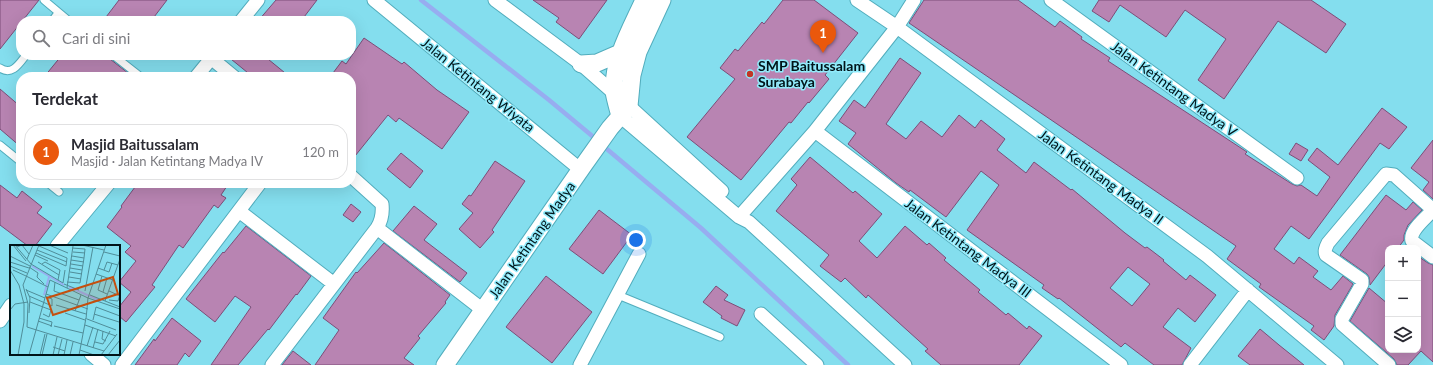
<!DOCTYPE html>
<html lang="id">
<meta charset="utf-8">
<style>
:root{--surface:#fff;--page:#f2f2f3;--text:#2b2b33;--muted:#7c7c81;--line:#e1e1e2;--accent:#ea580c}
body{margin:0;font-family:Lato,sans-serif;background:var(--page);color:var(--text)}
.controls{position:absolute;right:12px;bottom:12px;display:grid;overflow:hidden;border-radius:8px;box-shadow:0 4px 16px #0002}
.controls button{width:36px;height:36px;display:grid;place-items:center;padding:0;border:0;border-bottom:1px solid var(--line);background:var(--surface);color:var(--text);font:20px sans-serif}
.you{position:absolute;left:636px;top:240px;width:14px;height:14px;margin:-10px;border:3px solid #fff;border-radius:50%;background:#1a73e8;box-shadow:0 0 0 6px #1a73e833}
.badge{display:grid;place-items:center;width:26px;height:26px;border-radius:50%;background:var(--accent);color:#fff;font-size:13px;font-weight:700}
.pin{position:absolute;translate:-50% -33px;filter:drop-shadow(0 1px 2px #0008)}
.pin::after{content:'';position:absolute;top:21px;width:14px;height:12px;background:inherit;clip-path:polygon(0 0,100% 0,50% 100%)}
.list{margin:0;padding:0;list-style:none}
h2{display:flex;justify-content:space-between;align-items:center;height:52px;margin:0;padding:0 16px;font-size:17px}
h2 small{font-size:13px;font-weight:400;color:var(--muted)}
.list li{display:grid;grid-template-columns:26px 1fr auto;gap:12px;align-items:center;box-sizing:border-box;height:56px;margin:0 8px 8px;padding:0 8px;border:1px solid var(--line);border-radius:16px}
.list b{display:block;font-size:15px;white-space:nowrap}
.list p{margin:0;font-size:13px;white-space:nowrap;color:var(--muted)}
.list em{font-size:13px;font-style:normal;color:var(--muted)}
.icon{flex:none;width:22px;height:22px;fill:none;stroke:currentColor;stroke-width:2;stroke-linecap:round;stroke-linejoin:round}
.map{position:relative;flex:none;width:1433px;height:365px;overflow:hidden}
.search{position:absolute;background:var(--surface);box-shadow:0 4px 16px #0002;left:16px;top:16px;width:340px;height:44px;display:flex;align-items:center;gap:10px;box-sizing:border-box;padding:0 14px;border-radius:16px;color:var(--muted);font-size:15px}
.panel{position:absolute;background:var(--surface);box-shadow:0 4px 16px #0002;left:16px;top:72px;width:340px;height:116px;border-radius:16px}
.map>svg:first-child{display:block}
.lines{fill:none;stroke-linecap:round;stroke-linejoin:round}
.stream{stroke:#97adf0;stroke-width:4.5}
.building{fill:#b884b2;stroke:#7d4d78;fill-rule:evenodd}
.service-casing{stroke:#52adbd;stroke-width:9}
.minor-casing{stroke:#52adbd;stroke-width:15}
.tertiary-casing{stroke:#52adbd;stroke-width:19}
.service{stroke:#fff;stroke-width:7}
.minor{stroke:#fff;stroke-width:13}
.tertiary{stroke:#fff;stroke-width:17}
.poi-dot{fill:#c23626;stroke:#91ebfb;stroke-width:1.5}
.labels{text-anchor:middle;stroke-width:3;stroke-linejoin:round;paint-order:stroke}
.poi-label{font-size:14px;font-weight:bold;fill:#001419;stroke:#91ebfb;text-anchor:start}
.street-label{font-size:14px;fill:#001419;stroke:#91ebfb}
.inset-river{fill:none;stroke:#97adf0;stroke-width:2}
.inset-road{fill:none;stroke:#4f8d99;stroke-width:1}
.view{fill:#c54f0e;fill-opacity:0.15;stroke:#c54f0e;stroke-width:2}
.inset-edge{fill:none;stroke:#001419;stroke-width:2}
</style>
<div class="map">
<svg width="1433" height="365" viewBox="0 0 1433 365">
<rect width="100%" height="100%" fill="#84deee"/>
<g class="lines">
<path class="stream" d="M421,0L549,100L597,140
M602,145L701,228L848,365"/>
</g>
<path class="building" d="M0,0H39L0,49Z
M119,0H167L151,21H103Z
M276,0H317L301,21H258Z
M533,0H607L579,39L556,22L559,18Z
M783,0H814L858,33L825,75L829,79L809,103L808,102L791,123L789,122L741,180L687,137L735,79L720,68L735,49L738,51L762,22L764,24Z
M924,0H1018L1055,27L1060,21L1082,37L1081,39L1110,58L1108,61L1247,152L1245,154L1292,184L1297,186L1301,185L1317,196L1330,177L1308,160L1317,148L1338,165L1382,108L1407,127L1389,149L1380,143L1309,239L1291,226L1274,249L1294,264L1299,257L1318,271L1313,277L1331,290L1343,276L1353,284L1335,315L1334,326L1324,340L1311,330L1314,326L1259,287L1261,284L1227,259L1236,246L909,23Z
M1099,0H1311L1346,24L1326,53L1278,21L1224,99L1198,80L1226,39L1185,10L1166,37L1120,5L1109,22L1092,11Z
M364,38L402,64L404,62L437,90L469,112L442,149L399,118L396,122L388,115L351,161V77H330L342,61L346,64Z
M62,55H108L110,59L133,77H44Z
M226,55H263L290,77H253Z
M900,58L921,73L886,124L906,139L921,121L942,137L959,115L975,128L981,120L1005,139L997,150L1026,173L1034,162L1071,190L1072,189L1125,233L1145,248L1147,247L1164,260L1163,261L1186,280L1190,275L1216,295L1195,322L1178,308L1163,327L1191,348L1182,365H1154L1125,343L1121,347L1059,298L1058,299L1042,288L1044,285L967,230L999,185L981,171L946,217L910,190L909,192L896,183L848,144L856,133L839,121L854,100L865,108ZM1128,267L1150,284L1132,306L1110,288Z
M0,89L21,107V147L0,129Z
M1433,140V199L1423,190L1429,182L1411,168Z
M1296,143L1308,150L1301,161L1289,154Z
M401,153L423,171L410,188L387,169Z
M810,157L853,193L855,191L882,214L859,241L877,258L905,226L927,245L929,243L946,258L944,260L980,290L978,292L994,305L1006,315L1008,313L1027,329L1029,326L1042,336L1019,365H941L925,351L928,349L868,295L866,298L845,278L841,282L820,266L829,255L776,211L797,185L791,179Z
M495,161L525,181L492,230L494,232L480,248L459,229L473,213L462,204L469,195L471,196Z
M138,183H229L221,195L226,198L218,208L214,205L183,248L179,245L152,285L155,287L126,322L119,316V307L131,292L119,282L136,261L125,252L131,246L107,227L122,207L121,206Z
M0,185L17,198L22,191L42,207L37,213L52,224L35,246H28L0,225Z
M1386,195L1406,210L1413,202L1422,210L1408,225L1404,235V240L1398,248H1388V261L1370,285L1369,277L1367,274L1340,255Z
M351,204L361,212L353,222L343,215Z
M414,206L437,224L424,240L467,273L460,282L393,231Z
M599,210L632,235L603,274L569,249Z
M246,226L311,276L297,295L296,294L269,330L268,329L238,365H211L251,307L235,296L215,322L186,299L223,252L224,253Z
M384,243L450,295L445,302L446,303L418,336L420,338L404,358L414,365H315L339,330L323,318L356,272L357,273Z
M1419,257L1428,263L1433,265V362L1421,351L1408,365H1397L1394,359L1350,321L1369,288L1388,304V350H1419L1418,349V258Z
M546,276L592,312L552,363L506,327Z
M716,286L728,295L724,300L745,310L737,326L721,318L722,316L703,302Z
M172,318L201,341L189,357L185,353L177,365H135L154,339L155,341Z
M1260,329L1279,345L1304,365H1250L1238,356Z
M293,351L311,365H282Z"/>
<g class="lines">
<g class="service-casing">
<path id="service" d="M44,0L69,21
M52,21L58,13
M113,55L141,77
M0,68C12,76 19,64 26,55
M0,145L21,162
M48,183L59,192
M618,295L720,337"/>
</g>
<g class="minor-casing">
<path id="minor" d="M374,0L581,170
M495,0L581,64L614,93L621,94
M857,0L897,27L1207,256L1337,365
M1051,0L1297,178
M241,21L258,0
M211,58L234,77
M196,77L214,55
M629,106L722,191
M620,116L739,217L749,222L905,365
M815,131L1121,365
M239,211L334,284
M739,217L815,131L897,27L914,0
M377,228L483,310
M57,246L109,183
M761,314L817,365
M0,321L11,305
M91,354L104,365
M122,365L260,183
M272,365L377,228C382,220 383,213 382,204L351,176
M580,365L639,254
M1190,365L1248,290
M1389,365L1342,324V319L1362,284V280L1326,255C1324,251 1326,247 1328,243L1386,174L1394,175L1431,208L1432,211C1425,219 1409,231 1412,241L1433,257"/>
</g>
<g class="tertiary-casing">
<path id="tertiary" d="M581,64L597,63L620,53
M620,116C618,108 615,99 614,91C613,59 631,29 644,0
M445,365L583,166L610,128L629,106L632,75L638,52L662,0"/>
</g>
<use href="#service" class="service"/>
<use href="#minor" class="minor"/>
<use href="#tertiary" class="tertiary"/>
</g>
<circle class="poi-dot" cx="750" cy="74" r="4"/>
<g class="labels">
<g class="poi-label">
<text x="758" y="71">SMP Baitussalam<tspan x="758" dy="16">Surabaya</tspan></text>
</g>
<g class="street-label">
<text transform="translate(478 85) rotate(39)" y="5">Jalan Ketintang Wiyata</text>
<text transform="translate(1174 89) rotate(36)" y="5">Jalan Ketintang Madya V</text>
<text transform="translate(1101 177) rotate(36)" y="5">Jalan Ketintang Madya II</text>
<text transform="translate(532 240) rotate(-55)" y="5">Jalan Ketintang Madya</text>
<text transform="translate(968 248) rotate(37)" y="5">Jalan Ketintang Madya III</text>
</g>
</g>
<g transform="translate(10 245)">
<rect width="110" height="110" fill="#84deee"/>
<path class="inset-river" d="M22,21L54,40M59,42L91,56M34,50L39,32"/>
<path class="inset-road" d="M3,0L16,16M5,0L21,19L53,38L55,25M29,0L13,40L18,59L17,82L94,106M39,0L58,8M72,0L94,5M7,2L12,0L19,9M27,5L57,17M63,7L75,8M94,7L110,11M26,8L56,21L57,13L29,1M25,10L38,16M0,11L20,21M62,11L74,13M17,14L23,0M61,15L74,17M0,17L19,23M28,17L49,30M32,19L35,17L50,25L48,35M61,19L73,21M0,21L17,28M19,22L28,28L27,32L34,39M60,23L72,25M88,23L99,27L102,18M0,25L9,40L14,59V77L8,110M3,25L16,31M94,25L97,17L108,20M60,27L72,29M86,29L103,35M16,31L38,42M92,31L88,45L97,49M59,32L71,34M45,37L44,46L69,55M57,37L70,38L74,13L75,4L62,3M54,39L69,45M57,43L63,1M16,44L20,53L19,68M16,45L35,53M75,46L83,2M99,46L110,51M93,47L97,33M36,49L78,64M80,50L95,56L110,14M19,51L42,61V54L35,51M78,53L110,64M99,55L108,56L110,49M95,56L110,62M20,57L41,65L39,72L33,69M46,60L76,69M0,65L5,59L18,57M65,66L71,50M55,68L75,75M84,69L109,77M29,73L42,77L41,82M76,74L78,53L96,0M77,74L106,85M83,75L86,62L110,71M28,76L42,81M75,80L106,91M44,81L73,88M93,86L92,94L96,96M85,97L93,99L100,86M77,101L83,82M43,102L55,106M83,103L88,84M70,105L84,110M19,110L40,35L78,53M30,110L35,89M32,110L37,89M43,110L47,92M48,110L52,94M54,110L57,95M60,110L63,97M69,110L76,73M91,110L107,89M98,110L110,95"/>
<path class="view" d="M103,32L108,49L43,70L37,53Z"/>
<rect width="110" height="110" class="inset-edge"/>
</g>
</svg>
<div class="controls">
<button>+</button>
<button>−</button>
<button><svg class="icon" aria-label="layers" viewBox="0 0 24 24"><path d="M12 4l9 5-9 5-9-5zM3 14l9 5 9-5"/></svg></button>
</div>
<div class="you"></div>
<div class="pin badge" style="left:823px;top:53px">1</div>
<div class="search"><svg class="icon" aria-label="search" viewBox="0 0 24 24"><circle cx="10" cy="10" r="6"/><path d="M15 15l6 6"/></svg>Cari di sini</div>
<section class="panel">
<h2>Terdekat<small></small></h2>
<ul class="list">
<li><span class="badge">1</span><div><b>Masjid Baitussalam</b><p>Masjid · Jalan Ketintang Madya IV</p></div><em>120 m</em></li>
</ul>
</section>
</div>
